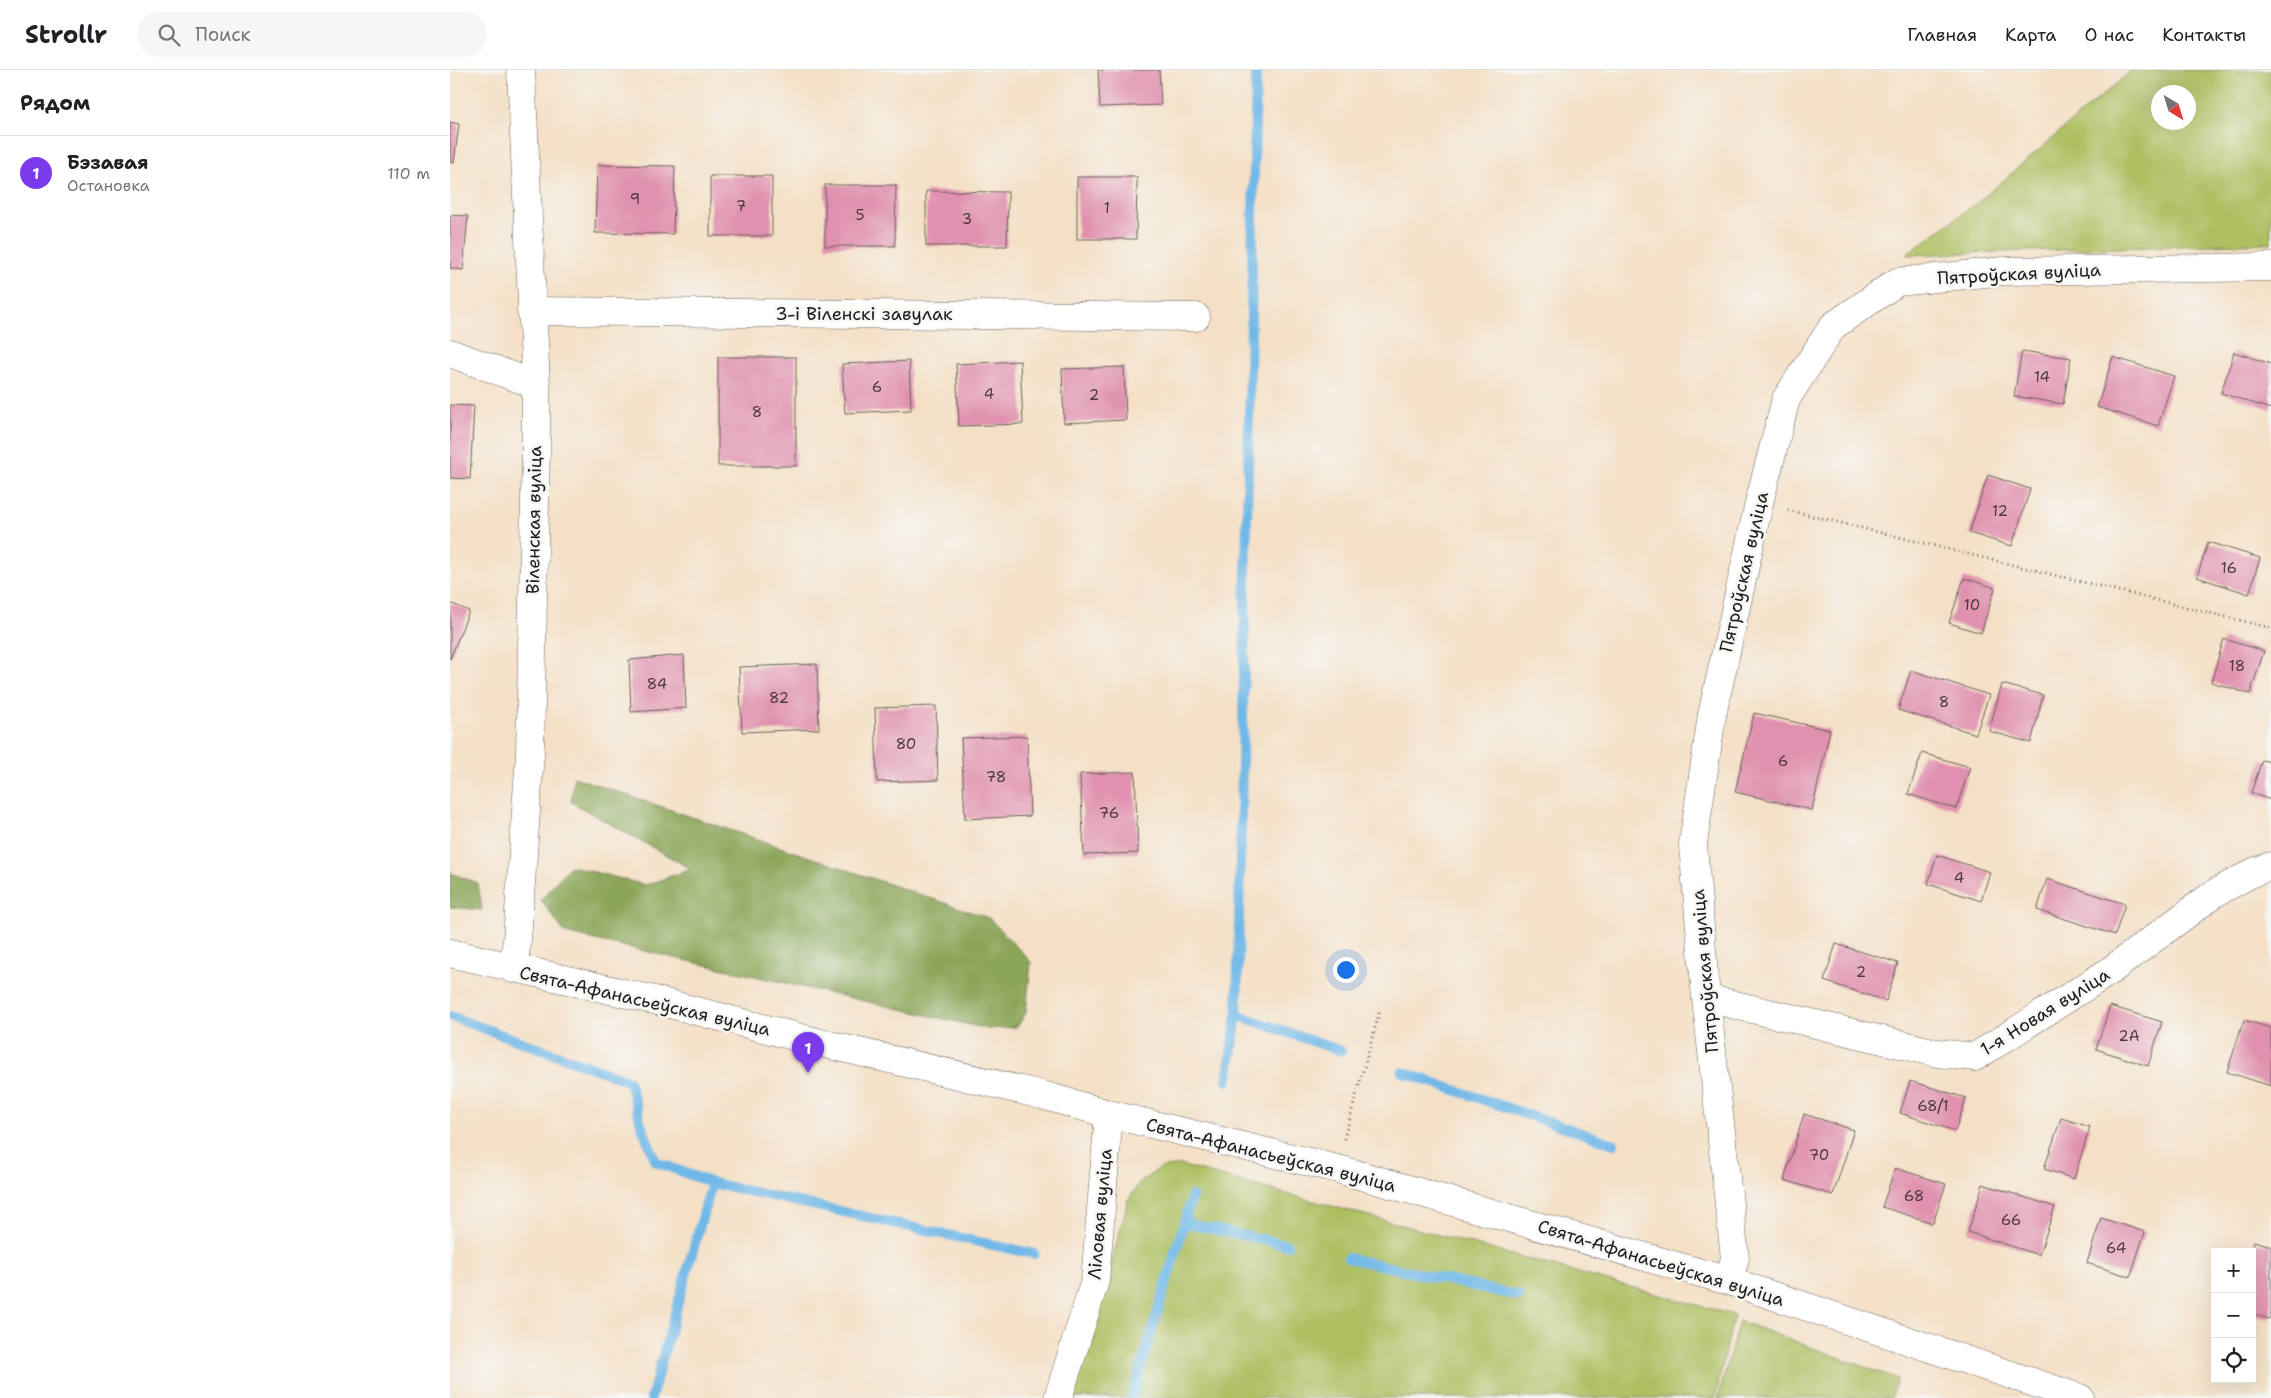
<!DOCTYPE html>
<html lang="ru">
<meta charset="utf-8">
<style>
:root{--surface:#fff;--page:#f6f6f6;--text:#202124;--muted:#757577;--line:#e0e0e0;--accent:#7c3aed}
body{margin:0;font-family:"Shantell Sans",sans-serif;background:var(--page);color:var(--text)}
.controls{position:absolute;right:15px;bottom:15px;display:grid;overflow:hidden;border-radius:0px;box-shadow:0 5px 20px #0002}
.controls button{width:45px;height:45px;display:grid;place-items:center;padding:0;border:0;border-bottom:1px solid var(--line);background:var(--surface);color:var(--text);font:25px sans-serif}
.compass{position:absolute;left:1701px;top:15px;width:45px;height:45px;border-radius:50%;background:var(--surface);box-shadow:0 5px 20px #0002;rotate:142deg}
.you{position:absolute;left:895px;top:899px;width:18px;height:18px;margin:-12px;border:4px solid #fff;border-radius:50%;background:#1a73e8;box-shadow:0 0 0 8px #1a73e833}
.badge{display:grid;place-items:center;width:32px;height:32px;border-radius:50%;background:var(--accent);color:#fff;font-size:16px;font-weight:700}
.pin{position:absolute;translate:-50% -41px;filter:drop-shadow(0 1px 2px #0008)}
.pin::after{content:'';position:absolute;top:26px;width:18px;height:15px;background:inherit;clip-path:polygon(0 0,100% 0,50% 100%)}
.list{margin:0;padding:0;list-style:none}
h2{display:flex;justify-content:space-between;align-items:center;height:65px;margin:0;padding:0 20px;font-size:21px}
h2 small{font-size:16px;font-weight:400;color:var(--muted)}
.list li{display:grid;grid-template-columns:32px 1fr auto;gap:15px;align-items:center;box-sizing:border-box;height:75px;padding:0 20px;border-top:1px solid var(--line)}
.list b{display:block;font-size:19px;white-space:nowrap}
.list p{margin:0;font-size:16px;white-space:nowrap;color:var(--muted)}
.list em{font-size:16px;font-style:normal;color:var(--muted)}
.icon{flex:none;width:28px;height:28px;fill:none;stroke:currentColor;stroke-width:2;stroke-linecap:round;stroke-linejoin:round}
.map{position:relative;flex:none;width:1821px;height:1328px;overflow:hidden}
header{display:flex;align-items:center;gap:30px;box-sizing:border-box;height:70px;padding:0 25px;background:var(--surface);border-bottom:1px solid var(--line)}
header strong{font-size:24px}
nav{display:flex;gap:28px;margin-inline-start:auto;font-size:18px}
.search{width:350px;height:45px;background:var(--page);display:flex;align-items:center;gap:12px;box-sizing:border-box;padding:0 18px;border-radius:28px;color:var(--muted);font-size:19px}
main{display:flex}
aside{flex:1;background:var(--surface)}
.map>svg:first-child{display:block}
.green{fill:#afc063;stroke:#666e40;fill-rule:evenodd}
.forest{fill:#8ba659;stroke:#54613a}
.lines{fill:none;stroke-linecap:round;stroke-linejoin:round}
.stream{stroke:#6fb8e7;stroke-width:10}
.building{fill:#e091af}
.minor-casing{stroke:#686158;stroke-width:29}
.path{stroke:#686158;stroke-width:3;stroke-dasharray:1 4;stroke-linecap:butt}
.minor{stroke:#fff;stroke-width:28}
.labels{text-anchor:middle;stroke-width:5;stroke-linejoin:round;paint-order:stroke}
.number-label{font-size:15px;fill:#4d3941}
.street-label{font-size:18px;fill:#1c1c1c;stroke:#f6f6f2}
</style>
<header>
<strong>Strollr</strong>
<div class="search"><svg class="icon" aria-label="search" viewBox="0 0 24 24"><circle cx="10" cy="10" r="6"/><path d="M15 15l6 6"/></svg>Поиск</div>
<nav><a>Главная</a><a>Карта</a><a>О нас</a><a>Контакты</a></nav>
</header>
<main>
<aside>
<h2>Рядом<small></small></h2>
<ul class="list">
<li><span class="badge">1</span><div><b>Бэзавая</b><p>Остановка</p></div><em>110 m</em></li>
</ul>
</aside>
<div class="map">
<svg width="1821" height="1328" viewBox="0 0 1821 1328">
<rect width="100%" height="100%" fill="#f6f6f2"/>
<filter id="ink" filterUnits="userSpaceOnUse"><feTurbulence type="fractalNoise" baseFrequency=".02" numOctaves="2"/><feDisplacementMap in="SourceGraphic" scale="10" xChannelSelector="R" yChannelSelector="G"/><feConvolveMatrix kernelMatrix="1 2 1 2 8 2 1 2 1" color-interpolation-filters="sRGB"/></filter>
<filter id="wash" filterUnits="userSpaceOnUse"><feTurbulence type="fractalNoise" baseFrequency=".0096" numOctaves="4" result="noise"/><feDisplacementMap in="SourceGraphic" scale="20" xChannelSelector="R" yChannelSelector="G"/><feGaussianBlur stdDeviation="1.12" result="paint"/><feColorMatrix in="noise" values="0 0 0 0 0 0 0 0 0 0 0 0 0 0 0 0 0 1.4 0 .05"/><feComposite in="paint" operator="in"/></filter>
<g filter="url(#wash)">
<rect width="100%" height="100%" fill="#f4e0c6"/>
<path class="green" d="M1682,0H1821V173L1456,185L1527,133ZM1738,22V52H1708V22Z
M730,1095L1284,1245L1265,1328H620L654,1222L678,1130L690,1112L710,1098Z
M1289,1251L1448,1309L1441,1328H1268Z"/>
<path class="forest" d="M124,707L539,848L581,892L576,943L567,957L538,959L115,863L91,830L120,796L196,815L241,799L121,732Z
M0,803L28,813L32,840L0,837Z"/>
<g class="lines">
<path class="stream" d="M787,945L891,981
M0,946L179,1011L192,1057L206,1092L262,1113L584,1184
M952,1002L1164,1074
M777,1011L787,945L806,0
M734,1153L838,1175
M898,1188L1069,1226
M201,1328L262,1113
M682,1328L742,1126"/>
</g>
<g id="blocks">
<path class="building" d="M648,0H709L711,35L650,37Z
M0,52L9,54L4,93L0,92Z
M147,95L225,96L223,164L145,163Z
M260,106H322V166H260Z
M627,107H687L686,169H627Z
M375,115H446L445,176H375Z
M476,121L558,122L557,176H476Z
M0,145L18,146L13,200L0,198Z
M1572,281L1621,288L1613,334L1564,326Z
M1784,282L1821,294V339L1771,323Z
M268,287H346V396H268Z
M1663,287L1724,306L1708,356L1647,337Z
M459,291L461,340L395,343L392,294Z
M570,291L573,354L509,356L506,294Z
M674,297L676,350L614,353L612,299Z
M0,335L24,336L20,409L0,408Z
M1538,405L1580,419L1562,476L1519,463Z
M1758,472L1810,488L1799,524L1747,507Z
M1514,508L1545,518L1531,563L1499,553Z
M0,533L19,541L0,589Z
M1774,569L1814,581L1800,624L1761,612Z
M234,585L236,638L181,642L179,590Z
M367,594L369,659L292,662L289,597Z
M1461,600L1539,625L1526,664L1448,640Z
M1552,614L1593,625L1581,673L1539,661Z
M486,636L488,710L427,712L425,638Z
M1304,643L1380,660L1362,740L1285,722Z
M577,666L580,746L515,749L511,668Z
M1472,683L1520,697L1506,739L1458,724Z
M1812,690L1821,692V730L1801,723Z
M685,702L688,783L634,785L630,704Z
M1487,785L1540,802L1531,831L1478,814Z
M1597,809L1675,834L1665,865L1587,840Z
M1386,874L1448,893L1436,931L1374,911Z
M1660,936L1712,952L1698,996L1646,979Z
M1794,950L1821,958V1016L1777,1002Z
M1460,1011L1516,1028L1505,1061L1450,1043Z
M1354,1044L1404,1060L1383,1125L1334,1110Z
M1611,1048L1640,1057L1624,1109L1594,1099Z
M1445,1098L1496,1114L1483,1153L1432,1137Z
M1533,1114L1605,1137L1589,1185L1518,1162Z
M1651,1148L1695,1162L1680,1207L1637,1193Z
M1804,1171L1821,1176V1243L1819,1249L1802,1244L1801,1182Z"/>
</g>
</g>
<g filter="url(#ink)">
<use href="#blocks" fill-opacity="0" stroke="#686158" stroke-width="1"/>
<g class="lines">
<g class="minor-casing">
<path id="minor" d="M81,241L746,247
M0,283L86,315
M0,883L204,930L367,972L592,1025L659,1044L888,1099L1279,1211L1630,1328
M63,899L67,870L80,684L86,377V315L71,0
M1256,928L1487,983L1525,987L1660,901L1765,823L1804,802L1821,796
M1279,1211L1285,1188L1256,928L1243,774L1262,645L1309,433L1336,329L1383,256L1447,212L1554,201L1821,197
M608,1328L645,1211L659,1044"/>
</g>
<path class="path" d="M1338,440L1821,558
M894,1069L930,940"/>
<use href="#minor" class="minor"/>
</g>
</g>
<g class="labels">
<g class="number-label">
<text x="185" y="134">9</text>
<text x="291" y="141">7</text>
<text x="657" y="143">1</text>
<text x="410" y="150">5</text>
<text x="517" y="154">3</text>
<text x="1592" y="312">14</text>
<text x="427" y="322">6</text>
<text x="539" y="329">4</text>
<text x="644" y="330">2</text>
<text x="307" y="347">8</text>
<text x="1550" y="446">12</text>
<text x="1779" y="503">16</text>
<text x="1522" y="540">10</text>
<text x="1787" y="601">18</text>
<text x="207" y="619">84</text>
<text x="329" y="633">82</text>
<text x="1494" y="637">8</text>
<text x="456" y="679">80</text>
<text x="1333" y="696">6</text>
<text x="546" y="712">78</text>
<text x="659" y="748">76</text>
<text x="1509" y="813">4</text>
<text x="1411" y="907">2</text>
<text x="1679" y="971">2А</text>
<text x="1483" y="1041">68/1</text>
<text x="1369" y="1090">70</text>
<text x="1464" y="1131">68</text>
<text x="1561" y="1155">66</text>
<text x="1666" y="1183">64</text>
</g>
<g class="street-label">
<text transform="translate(1569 204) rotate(-3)" y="6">Пятроўская вуліца</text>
<text x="414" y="250">3-і Віленскі завулак</text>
<text transform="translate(84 450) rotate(-89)" y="6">Віленская вуліца</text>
<text transform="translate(1294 502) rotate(-77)" y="6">Пятроўская вуліца</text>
<text transform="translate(1255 901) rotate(-95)" y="6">Пятроўская вуліца</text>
<text transform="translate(195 931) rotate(13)" y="6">Свята-Афанасьеўская вуліца</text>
<text transform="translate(1595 942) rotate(-32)" y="6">1-я Новая вуліца</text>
<text transform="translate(821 1085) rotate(14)" y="6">Свята-Афанасьеўская вуліца</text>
<text transform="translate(650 1144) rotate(-85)" y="6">Ліловая вуліца</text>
<text transform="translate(1211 1193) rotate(17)" y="6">Свята-Афанасьеўская вуліца</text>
</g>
</g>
</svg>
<div class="controls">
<button>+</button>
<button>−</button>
<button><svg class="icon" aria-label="locate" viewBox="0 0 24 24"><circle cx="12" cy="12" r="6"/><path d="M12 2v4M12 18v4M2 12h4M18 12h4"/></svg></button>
</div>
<svg class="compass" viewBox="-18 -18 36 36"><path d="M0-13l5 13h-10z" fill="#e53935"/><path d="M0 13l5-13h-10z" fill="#757577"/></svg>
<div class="you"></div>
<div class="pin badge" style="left:358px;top:1003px">1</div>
</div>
</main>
